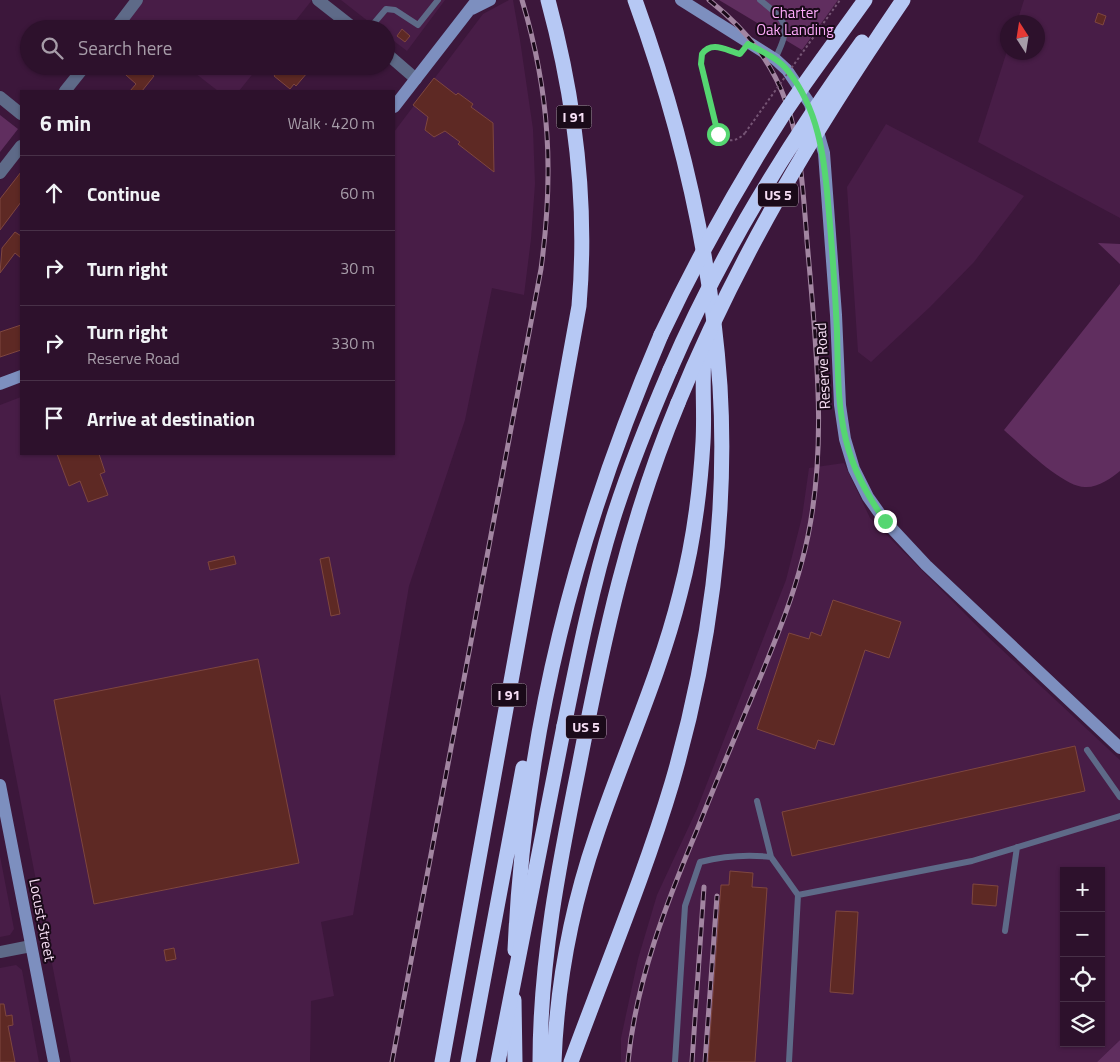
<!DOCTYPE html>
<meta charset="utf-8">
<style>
:root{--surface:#2d112c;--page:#391f38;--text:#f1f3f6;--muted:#a79da9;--line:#483148}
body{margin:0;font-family:"Titillium Web",sans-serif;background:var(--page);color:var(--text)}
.controls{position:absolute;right:15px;bottom:15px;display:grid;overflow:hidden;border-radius:0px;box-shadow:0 1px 4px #0004}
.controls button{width:45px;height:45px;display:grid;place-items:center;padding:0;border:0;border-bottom:1px solid var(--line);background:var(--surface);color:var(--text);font:25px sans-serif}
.compass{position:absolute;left:1000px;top:15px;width:45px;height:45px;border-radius:50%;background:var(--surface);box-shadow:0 1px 4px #0004;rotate:348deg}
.stop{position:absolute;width:15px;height:15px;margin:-11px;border:4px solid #55d671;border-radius:50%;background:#fff}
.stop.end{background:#55d671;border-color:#fff;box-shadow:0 1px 5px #0008}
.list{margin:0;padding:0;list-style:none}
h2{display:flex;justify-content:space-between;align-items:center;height:65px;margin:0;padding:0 20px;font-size:21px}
h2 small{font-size:16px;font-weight:400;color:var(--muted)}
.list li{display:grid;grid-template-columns:32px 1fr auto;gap:15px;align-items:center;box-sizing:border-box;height:75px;padding:0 20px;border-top:1px solid var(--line)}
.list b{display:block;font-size:19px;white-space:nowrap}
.list p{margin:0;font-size:16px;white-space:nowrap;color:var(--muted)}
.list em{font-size:16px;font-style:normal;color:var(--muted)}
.icon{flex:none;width:28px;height:28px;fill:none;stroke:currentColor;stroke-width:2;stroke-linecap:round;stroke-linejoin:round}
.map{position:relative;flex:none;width:1120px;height:1062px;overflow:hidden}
.search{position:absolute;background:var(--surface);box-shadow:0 1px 4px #0004;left:20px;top:20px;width:375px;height:55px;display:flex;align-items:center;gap:12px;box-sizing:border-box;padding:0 18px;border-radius:28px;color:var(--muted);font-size:19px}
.panel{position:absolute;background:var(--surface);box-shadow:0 1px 4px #0004;left:20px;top:90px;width:375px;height:365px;border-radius:0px}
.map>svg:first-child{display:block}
.built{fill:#481d47;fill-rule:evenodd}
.green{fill:#602e5f}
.building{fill:#5e2924;stroke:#7e463f}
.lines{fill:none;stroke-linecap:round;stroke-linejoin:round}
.path{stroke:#765575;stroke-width:2;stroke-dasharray:2.5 2.5;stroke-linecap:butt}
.lane{stroke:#5e6a88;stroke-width:6}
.street{stroke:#5e6a88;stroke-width:12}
.secondary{stroke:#7d8fbf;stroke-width:12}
.highway{stroke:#b6c8f4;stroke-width:15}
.rail-casing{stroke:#a285a1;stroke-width:5}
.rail{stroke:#1a0a19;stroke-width:3;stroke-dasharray:9;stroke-linecap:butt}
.path-bridge{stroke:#765575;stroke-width:2;stroke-dasharray:2.5 2.5;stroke-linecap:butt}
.highway-bridge{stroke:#b6c8f4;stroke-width:15}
.route{stroke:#55d671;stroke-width:6}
.labels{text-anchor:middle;stroke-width:4;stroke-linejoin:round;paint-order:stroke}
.shield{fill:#1a0a19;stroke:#b49eb2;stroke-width:1}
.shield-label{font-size:14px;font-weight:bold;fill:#f6def4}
.park-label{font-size:15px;fill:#fca9f9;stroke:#1a0a19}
.street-label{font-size:15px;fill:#f6def4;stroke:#1a0a19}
</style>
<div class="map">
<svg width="1120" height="1062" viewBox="0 0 1120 1062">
<rect width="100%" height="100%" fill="#3c173b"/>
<path class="built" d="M140,0H312L289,29H138L125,19Z
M341,0H445L407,51L386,35V29H378Z
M509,0H513L520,40L533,129L535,184L531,239L524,295L492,288L465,420L409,586L353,915L321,922L334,996L311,1001L310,1062H71L0,694V405L21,397V454H394V132L483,14Z
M1024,0H1120V218L978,142L1007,51L1038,52V22H1017Z
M186,66H259L239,91H218Z
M886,124L1024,196L974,262L930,307L871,362L858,352L847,187Z
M844,463L870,518L986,635L1120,760V1040L1097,1062H621V1038L638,959L657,895L697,809L786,580L802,517L809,468ZM1064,871H1101V1043H1064Z
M0,856L14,929L10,935L0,937Z
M16,965L22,970L39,1062H0V968Z"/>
<path class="green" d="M719,0H838L802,50Z
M0,115L18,129L0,152Z
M1098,243L1120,244V264Z
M1120,284V471C1112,478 1097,488 1085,487C1063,487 1021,445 1004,430Z
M1120,1040V1062H1097Z"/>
<path class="building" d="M1098,13L1106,16L1103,25L1095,22Z
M402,29L410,36L405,42L397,36Z
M116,66H141L154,76L142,91H130L136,84Z
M282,66H313L296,86L294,84L290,89L274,76Z
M434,78L456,95L458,93L473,104L471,107L493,123L494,172L458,144L460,142L445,131L434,137L425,130L428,117L413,105Z
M21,172V202L0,230V199Z
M15,232L21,236V258L15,253L0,273L2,248Z
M21,325V350L0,357V332Z
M57,454H99L105,472L100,474L108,495L88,502L80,481L69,486Z
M234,556L236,564L210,570L208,562Z
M329,557L340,614L331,616L320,559Z
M833,600L901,622L889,658L865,650L834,745L818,740L815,749L757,729L789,633L809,639L811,632L821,636Z
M258,659L299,863L94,904L54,700Z
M1075,746L1085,791L792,856L782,812Z
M730,871L753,873L752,887L767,888L755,1062H708L721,885H729Z
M973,884L998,886L996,906L972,904Z
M836,911L858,912L853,994L830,992Z
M174,948L176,959L166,961L164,950Z
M0,1004H4L6,1016L12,1015L13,1025L8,1026L15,1062H0Z"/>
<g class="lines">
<path class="path" d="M743,52L738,54L712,47L704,52L701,61L718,134C726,143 737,142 745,133"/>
<path class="lane" d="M760,0C788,22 791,26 775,59
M369,29L386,9L395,10L418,25L438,0
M1087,750L1120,797
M757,801L771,857
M798,895L972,861L1120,816
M1005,931L1017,847
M675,1062L685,906L700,862C724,856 746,854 771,857L798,895L789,1062"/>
<path class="street" d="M318,0L355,29
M115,29L137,0
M386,53L416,79
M65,91L85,66
M0,97L21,114
M0,173L21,146
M0,952L31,946"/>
<path class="secondary" d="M681,0L775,59L787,70L810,104L824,153L836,315L840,405L845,439L854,469L868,497L885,521L926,565L1120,748
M472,9L490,0
M394,107L477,0
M0,384L21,376
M0,785L54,1062"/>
<path class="highway" d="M564,726C578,657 592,587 613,519C629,468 649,419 670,370
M515,950C525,730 575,536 661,335
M514,1000L515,1062
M442,1062L579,306C588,202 575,100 548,0
M468,1062L523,768
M540,1062C540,961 559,865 579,766C603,641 629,521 678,403
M554,1062C557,985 571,909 596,836C623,755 659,678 680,594C693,545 700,493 703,442C705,409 701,376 705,344
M571,1062C605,969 644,877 672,783C709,656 728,517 720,386C711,254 680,124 635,0"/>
<g class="rail-casing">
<path id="rail" d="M392,1062L541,269C554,173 550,93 522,0
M628,1062C636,981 666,904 697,830C718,777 740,725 762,673C777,636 792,600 802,561C830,458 816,346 807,241C799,137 797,70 709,0
M692,1062L704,887
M705,1062L717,896"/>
</g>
<use href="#rail" class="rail"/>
<path class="path-bridge" d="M745,133L840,0"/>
<path class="highway-bridge" d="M661,335C697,259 738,185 783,115C809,76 838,38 865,0
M670,370C721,252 787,145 862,42
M678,403C738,257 814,130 903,0
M498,1062L564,726"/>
</g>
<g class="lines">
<path class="route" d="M718,134L701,64L702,54C712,40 727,51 740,54L748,44C761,51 778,58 788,71C818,109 824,155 828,202C832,245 835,288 837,331C838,367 837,404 846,440C853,470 867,495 885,521"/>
</g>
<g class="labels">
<g class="shield">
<rect x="556.5" y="105.5" width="35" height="23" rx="4"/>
<rect x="758" y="183.5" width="40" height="23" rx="4"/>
<rect x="491.5" y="683.5" width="35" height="23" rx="4"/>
<rect x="566" y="715.5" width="40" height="23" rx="4"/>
</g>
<g class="shield-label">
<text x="574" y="122">I 91</text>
<text x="778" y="200">US 5</text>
<text x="509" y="700">I 91</text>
<text x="586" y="732">US 5</text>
</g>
<g class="park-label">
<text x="795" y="18">Charter<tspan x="795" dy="17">Oak Landing</tspan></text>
</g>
<g class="street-label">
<text transform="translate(823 366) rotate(-93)" y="5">Reserve Road</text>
<text transform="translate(42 920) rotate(79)" y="5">Locust Street</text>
</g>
</g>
</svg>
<div class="controls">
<button>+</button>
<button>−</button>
<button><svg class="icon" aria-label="locate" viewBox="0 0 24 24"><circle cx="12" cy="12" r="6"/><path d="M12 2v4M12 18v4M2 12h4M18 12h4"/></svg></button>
<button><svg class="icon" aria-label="layers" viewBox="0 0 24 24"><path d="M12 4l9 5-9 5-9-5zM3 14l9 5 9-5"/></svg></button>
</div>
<svg class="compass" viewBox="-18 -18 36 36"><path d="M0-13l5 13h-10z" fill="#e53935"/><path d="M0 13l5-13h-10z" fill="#a79da9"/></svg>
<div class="stop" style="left:718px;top:134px"></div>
<div class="stop end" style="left:885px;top:521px"></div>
<div class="search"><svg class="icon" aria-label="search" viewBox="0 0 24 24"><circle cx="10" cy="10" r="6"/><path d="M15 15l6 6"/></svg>Search here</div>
<section class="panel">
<h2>6 min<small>Walk · 420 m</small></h2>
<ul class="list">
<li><svg class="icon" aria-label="ahead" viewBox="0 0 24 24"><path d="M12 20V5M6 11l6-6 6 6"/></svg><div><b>Continue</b></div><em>60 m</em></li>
<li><svg class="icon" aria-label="right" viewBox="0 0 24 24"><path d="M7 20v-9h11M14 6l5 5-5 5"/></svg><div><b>Turn right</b></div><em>30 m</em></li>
<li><svg class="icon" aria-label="right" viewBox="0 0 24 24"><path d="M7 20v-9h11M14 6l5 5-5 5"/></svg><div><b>Turn right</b><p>Reserve Road</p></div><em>330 m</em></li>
<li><svg class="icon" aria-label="arrive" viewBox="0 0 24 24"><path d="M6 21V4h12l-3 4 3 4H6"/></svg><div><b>Arrive at destination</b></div></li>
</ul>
</section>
</div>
